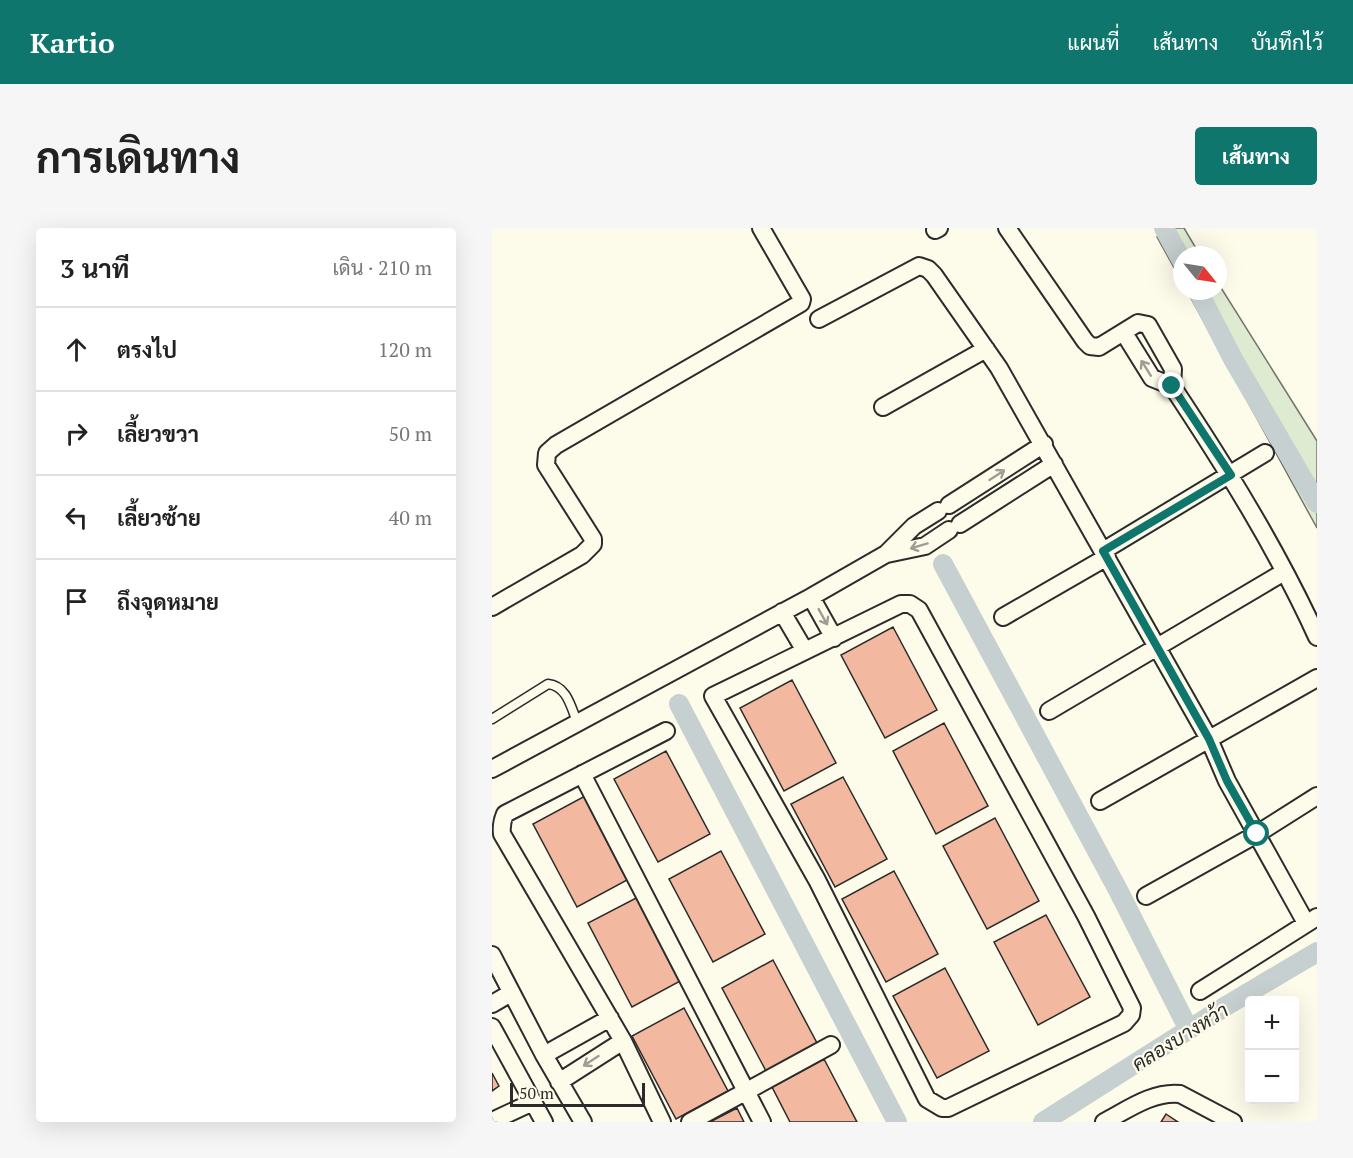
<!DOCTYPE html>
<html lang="th">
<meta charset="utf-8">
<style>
:root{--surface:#fff;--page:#f6f6f6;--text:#222;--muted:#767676;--line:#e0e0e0;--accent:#0f766e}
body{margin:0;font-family:"PT Serif",Sarabun,serif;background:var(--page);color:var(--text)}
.controls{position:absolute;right:18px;bottom:18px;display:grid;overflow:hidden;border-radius:6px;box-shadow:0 6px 24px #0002}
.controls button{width:54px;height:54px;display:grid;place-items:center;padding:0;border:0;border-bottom:2px solid var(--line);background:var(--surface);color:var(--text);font:30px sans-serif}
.compass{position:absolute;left:681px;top:18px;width:54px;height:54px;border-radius:50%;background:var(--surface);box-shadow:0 6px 24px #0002;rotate:120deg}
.scale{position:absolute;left:18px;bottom:15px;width:135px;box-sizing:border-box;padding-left:6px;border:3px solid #2b2b2b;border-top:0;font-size:16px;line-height:21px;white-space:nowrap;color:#2b2b2b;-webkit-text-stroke:4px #fdfbea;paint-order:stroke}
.stop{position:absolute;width:18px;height:18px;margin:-14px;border:4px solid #0f766e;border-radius:50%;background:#fff}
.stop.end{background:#0f766e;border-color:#fff;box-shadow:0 2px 6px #0008}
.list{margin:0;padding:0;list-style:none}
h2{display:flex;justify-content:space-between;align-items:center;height:78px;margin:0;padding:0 24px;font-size:26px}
h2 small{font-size:20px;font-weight:400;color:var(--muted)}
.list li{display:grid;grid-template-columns:39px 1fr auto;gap:18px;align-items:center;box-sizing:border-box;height:84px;padding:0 24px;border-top:2px solid var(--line)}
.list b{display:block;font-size:22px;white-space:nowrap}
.list em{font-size:20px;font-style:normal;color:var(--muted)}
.icon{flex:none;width:33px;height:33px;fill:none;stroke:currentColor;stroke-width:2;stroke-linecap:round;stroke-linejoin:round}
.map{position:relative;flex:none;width:825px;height:894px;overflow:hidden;border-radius:6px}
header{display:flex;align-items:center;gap:36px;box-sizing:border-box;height:84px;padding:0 30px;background:var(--accent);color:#fff}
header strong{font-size:28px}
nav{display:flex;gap:33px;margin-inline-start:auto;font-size:21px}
.intro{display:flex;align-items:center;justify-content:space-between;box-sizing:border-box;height:144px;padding:0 36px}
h1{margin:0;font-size:42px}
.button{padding:15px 27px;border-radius:6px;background:var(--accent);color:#fff;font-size:21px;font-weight:700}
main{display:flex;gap:36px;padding:0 36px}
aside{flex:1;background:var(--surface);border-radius:6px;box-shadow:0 6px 24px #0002}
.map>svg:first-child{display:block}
.green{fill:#deebd1;stroke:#74746e;stroke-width:1.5}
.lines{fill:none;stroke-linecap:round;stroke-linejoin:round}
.canal{stroke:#c7d0d0;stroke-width:20}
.building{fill:#f2b8a0;stroke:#2b2b2b;stroke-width:1.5}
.lane-casing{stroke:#2b2b2b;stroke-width:11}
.street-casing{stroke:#2b2b2b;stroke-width:20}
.lane{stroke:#fdfbea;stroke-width:8}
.street{stroke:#fdfbea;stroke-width:16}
.oneway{stroke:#9e9d94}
.route{stroke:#0f766e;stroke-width:8}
.labels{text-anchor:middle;stroke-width:4.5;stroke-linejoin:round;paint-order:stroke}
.water-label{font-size:20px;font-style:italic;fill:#2b2b2b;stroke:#fdfbea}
</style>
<header>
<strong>Kartio</strong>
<nav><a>แผนที่</a><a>เส้นทาง</a><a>บันทึกไว้</a></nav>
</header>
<div class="intro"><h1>การเดินทาง</h1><a class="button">เส้นทาง</a></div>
<main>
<aside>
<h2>3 นาที<small>เดิน · 210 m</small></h2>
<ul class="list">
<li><svg class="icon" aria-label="ahead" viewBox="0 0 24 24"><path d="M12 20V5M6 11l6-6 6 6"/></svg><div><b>ตรงไป</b></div><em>120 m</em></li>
<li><svg class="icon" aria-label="right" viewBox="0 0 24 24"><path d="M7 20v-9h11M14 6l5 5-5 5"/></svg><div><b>เลี้ยวขวา</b></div><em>50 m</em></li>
<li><svg class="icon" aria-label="left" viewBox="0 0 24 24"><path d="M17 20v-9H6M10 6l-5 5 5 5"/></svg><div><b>เลี้ยวซ้าย</b></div><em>40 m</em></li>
<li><svg class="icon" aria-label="arrive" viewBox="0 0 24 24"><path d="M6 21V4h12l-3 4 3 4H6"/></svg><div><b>ถึงจุดหมาย</b></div></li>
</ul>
</aside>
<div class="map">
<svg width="825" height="894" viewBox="0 0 825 894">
<rect width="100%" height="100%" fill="#fdfbea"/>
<path class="green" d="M675,0H692L708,27H690V54L665,9Z
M726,55L825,213V300L695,63H726Z"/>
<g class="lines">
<path class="canal" d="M672,0L690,33
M706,63L741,131L825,275
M451,336L626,662L697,802
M187,476L405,894
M551,894L734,778L825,724"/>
</g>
<path class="building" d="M401,399L445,482L393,510L349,427Z
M300,452L344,535L292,563L248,480Z
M452,495L496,578L444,606L401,523Z
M174,523L218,606L166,634L122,551Z
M351,549L395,631L343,659L299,576Z
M93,568L137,651L85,679L41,596Z
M503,590L547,673L495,701L451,618Z
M229,623L273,706L221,734L177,651Z
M402,643L446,726L394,754L350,671Z
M148,668L192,751L140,779L96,695Z
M554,687L598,769L546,797L502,714Z
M281,732L325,815L274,843L230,760Z
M453,740L497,823L445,850L401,768Z
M192,780L236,863L184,891L140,808Z
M332,831L365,894H298L280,859Z
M0,845L7,858L0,863Z
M245,880L252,894H218Z
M674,886L686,894H669Z"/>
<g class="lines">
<g class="lane-casing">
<path id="lane" d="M0,491L56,456C75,458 79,479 85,494"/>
</g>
<g class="street-casing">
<path id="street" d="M515,0L593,113L598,118L607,119L646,95L656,97L681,141L680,158L660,150L632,105
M443,2L447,0
M327,91L427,38L436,41L442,47L507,140L717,511L735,553L814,695
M680,158C733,238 785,321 825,409
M391,179L494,121
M457,277L552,216
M468,296L562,236
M611,323L773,225
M395,326L433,318L457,302
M319,369L342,410
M409,376H418L427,382L594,688L640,780L639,787L632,795L456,880H450L435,871L325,652L221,468Z
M0,379L90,327L101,316V311L54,237L55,225L64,217L309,75L310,71L269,0
M290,384L313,423
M511,389L615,329
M557,483L792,344
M0,541L319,369L394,326L422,298L446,283
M90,546L270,894
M608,573L825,450
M654,668L765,606L825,568
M0,727L52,827L91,894
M708,763L825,689
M0,776L19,765
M0,799L52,894
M52,827L118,790
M67,854L131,813
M0,893L41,874
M170,894L131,813L10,606C9,598 10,593 13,586L174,503
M198,894L339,817
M612,894C635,882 661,863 688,866L741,894"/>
</g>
<use href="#lane" class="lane"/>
<use href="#street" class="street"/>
</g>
<defs><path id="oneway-shaft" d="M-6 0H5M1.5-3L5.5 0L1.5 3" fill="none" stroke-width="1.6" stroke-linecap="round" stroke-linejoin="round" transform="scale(1.5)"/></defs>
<g class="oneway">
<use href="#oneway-shaft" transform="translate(654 140) rotate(-122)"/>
<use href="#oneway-shaft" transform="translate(505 247) rotate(-33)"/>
<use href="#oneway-shaft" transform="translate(427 318) rotate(163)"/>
<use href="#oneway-shaft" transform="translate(331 389) rotate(61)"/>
<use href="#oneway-shaft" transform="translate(99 833) rotate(147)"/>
</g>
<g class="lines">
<path class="route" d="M680,158L739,247L611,323L717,511L735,553L765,606"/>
</g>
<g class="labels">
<g class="water-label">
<text transform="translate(688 809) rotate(-32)" y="7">คลองบางหว้า</text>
</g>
</g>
</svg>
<div class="controls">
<button>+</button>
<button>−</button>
</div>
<svg class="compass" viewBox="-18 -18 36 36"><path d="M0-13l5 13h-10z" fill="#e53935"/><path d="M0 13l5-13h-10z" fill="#767676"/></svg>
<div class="scale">50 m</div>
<div class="stop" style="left:765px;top:606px"></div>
<div class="stop end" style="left:680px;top:158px"></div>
</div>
</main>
